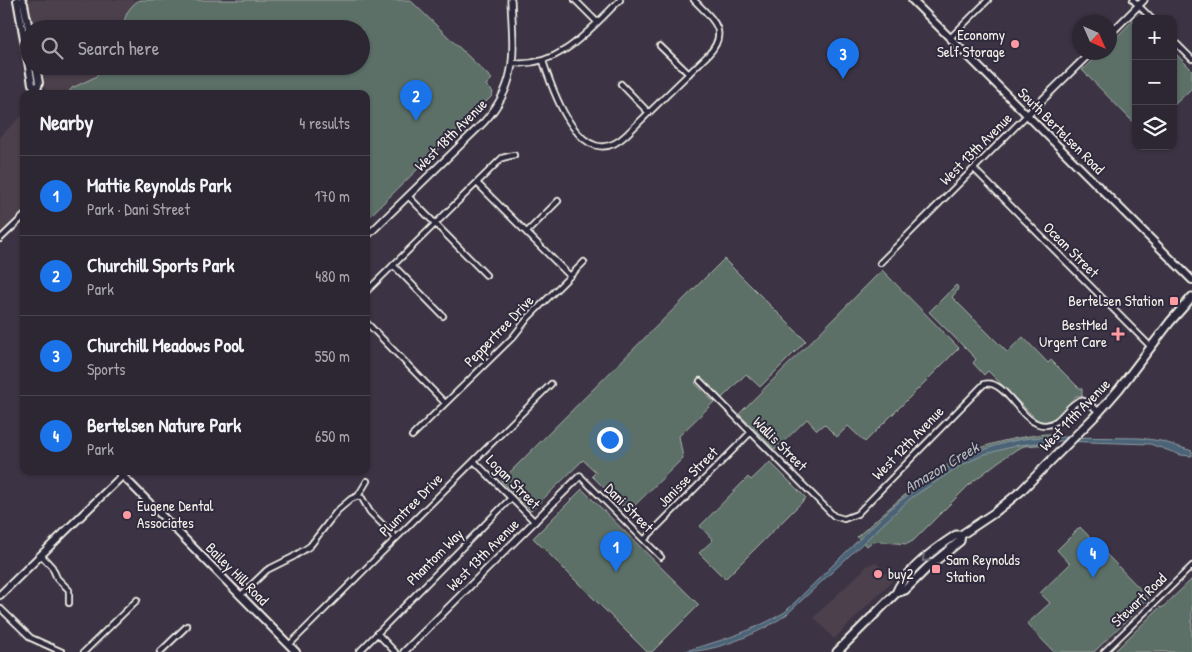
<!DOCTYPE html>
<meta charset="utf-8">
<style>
:root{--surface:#2d2733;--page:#39333f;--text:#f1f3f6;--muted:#a7a5ac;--line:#48444e;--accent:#1a73e8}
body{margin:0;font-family:"Patrick Hand",sans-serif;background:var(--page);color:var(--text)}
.controls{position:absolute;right:15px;top:15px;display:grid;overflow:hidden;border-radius:10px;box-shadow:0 1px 4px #0004}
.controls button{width:45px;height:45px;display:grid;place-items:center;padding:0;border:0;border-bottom:1px solid var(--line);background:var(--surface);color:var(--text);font:25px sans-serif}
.compass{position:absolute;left:1072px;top:15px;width:45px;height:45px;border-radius:50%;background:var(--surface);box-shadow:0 1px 4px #0004;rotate:135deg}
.you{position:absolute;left:609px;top:439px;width:18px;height:18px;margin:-12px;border:4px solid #fff;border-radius:50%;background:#1a73e8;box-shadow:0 0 0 8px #1a73e833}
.badge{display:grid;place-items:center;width:32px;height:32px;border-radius:50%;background:var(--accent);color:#fff;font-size:16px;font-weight:700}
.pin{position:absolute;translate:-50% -41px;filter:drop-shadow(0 1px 2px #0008)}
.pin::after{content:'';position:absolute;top:26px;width:18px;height:15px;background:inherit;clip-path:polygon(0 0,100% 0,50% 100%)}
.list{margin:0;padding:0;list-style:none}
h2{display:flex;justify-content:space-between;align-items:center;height:65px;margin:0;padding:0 20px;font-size:21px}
h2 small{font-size:16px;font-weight:400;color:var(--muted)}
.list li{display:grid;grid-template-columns:32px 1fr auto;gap:15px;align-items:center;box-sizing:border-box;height:80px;padding:0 20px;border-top:1px solid var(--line)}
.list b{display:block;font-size:19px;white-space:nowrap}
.list p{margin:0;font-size:16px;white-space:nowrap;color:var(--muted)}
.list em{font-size:16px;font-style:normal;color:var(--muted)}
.icon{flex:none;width:28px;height:28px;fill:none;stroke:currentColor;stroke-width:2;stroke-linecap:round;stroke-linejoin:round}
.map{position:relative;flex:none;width:1192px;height:652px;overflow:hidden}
.search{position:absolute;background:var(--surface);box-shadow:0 1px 4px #0004;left:20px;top:20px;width:350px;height:55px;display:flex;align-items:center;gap:12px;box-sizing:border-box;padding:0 18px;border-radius:28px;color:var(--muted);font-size:19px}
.panel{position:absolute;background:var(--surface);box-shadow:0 1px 4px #0004;left:20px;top:90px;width:350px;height:385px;border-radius:10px}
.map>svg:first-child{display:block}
.built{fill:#4b3f4c}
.green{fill:#5b6f68;stroke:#a8b0a8}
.water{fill:#4c6377;stroke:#8f9ca4}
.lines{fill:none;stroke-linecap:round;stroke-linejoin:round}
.minor-casing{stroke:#f4f1e8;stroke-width:8}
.tertiary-casing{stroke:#f4f1e8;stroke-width:9}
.secondary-casing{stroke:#f4f1e8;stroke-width:10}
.primary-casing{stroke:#f4f1e8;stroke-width:11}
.minor{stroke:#2f2a3d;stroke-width:4.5}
.tertiary{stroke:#2f2a3d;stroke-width:5.5}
.secondary{stroke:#2f2a3d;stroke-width:6}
.primary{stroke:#2f2a3d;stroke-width:7}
.oneway{stroke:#747079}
.poi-dot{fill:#ff9aa2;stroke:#2f2a3d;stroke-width:2}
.labels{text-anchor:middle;stroke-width:4;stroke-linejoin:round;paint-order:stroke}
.poi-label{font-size:15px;fill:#f4f1e8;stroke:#2f2a3d;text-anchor:end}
.street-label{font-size:15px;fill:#f4f1e8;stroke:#2f2a3d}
.water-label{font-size:16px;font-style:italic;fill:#b1b8bb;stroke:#2f2a3d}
</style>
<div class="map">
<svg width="1192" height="652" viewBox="0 0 1192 652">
<rect width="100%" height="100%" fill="#3c3444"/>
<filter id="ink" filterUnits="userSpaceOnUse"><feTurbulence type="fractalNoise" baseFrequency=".02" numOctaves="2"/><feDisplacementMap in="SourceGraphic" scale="10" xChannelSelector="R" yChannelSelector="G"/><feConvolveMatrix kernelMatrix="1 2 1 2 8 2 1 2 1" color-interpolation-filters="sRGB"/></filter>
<g filter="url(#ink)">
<path class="built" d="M28,0H139L129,10L124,16L123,29H34Z
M41,66H105L95,77L67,94H46Z
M24,114V212L0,235V136Z
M876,563L893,580L834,639L814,617L869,564Z"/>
<path class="green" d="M139,0H410L492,79L486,85L493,92L492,96L366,220V94H67L72,88L95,77L105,66H361V29H123C124,16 128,8 139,0Z
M1138,15L1142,19H1136V125L1082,70L1100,53L1110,52V44Z
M1173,51L1192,70V88L1173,106Z
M724,259L806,341L760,387L746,374L722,398L701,377L695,383L714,402L679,436L683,458L628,512L592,476L596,472L583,460L531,511L501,481Z
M882,270L959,348L865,442L848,426L837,437L824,424L817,430L807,419L775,450L739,414Z
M956,285L958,287L957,291L952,297L1007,352L1023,337L1048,363L1051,360L1078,387L1082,389V396H1076C1066,407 1051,430 1035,418L988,371L984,375L973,363L976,359L929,312Z
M1046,434L1060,435L1050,444L1024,446L1017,449L998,462L970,484L913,541L907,544L873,541L867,546L857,537C895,502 940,462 989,445C1008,439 1027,436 1046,434Z
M770,462L806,498L725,579L699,553L713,540L700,526L748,477L751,480Z
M582,489L699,605L652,652H647L533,538Z
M1080,527L1149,598L1094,652H1054L1027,624L1050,603L1040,593L1070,564L1057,550Z
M1192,579V652H1114L1160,607L1162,608Z"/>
<path class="water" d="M1063,437L1140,438L1161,441L1192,451V456L1181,455L1150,444L1059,441L1019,445L985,454L958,467L911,498L786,615C758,634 716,652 682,652C717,642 754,631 785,612L889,510C923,482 969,450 1013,441C1029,437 1046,437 1063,437Z"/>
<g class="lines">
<g class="minor-casing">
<path id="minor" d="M575,0L597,22
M1133,0L1152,19
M950,38L988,0
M1173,40L1192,59
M660,46L689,74
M543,61C553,92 582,177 626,135L708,55C731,31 711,18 694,0
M513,63C560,68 589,30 620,0
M621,84L649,113
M974,169L1151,347
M477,183L570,276
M408,196L486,275
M527,232L558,201
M0,239L24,216
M880,263L1027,115
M393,265L443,316
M366,292L502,158L514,155
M366,322L445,403
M700,381L830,512L834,516L844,519L857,514L984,384C1007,378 1021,427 1046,425C1061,424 1067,404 1081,400L1089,403L1099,412
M412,436L513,337L528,318L584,262
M474,461L535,522
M580,476L661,557
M358,496L362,498L370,512L396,538
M644,540L751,432
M41,555L52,567L57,578L69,590V603
M240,596L267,570L293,557L310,546L337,511L351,499L358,496L367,481
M0,608L31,638L62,652
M377,633L395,652
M289,645L551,384
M84,652L137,600
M160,652L187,626
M359,652L511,498
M1104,652L1192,566"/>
</g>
<g class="tertiary-casing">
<path id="tertiary" d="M1110,34L1144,0
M1027,115L1091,52
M366,237L484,122C520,83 513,49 511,0
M404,652L580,476"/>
</g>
<g class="secondary-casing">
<path id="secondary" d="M17,0L32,84L40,94
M22,0L24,4L29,29
M912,0L1192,280
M36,66L39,83L36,93
M118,471L296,652
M0,595L122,476"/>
</g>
<g class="primary-casing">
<path id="primary" d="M896,593L905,590L927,568L960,541L961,535
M837,652L896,593C905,571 936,548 956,535H961L994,513L1021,491L1099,412L1119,389L1170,322L1192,297"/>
</g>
<use href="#minor" class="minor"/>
<use href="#tertiary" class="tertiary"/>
<use href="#secondary" class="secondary"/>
<use href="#primary" class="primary"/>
</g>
<defs><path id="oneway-chevron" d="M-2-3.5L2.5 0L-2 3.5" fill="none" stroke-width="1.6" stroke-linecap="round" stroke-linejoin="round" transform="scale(1.25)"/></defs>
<use class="oneway" href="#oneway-chevron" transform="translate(925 559) rotate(138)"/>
</g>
<g class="poi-dot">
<circle cx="1015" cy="44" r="5"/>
<rect x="1169" y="296" width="10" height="10" rx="2.5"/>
<path d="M1115.5 326.5h5v5h5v5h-5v5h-5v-5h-5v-5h5z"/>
<circle cx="127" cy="515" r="5"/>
<rect x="931" y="564" width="10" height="10" rx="2.5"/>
<circle cx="878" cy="574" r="5"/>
</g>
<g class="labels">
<g class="poi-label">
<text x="1005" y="40">Economy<tspan x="1005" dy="17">Self Storage</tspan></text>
<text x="1164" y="306">Bertelsen Station</text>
<text x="1107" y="330">BestMed<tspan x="1107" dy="17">Urgent Care</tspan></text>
<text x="137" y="511" text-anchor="start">Eugene Dental<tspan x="137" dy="17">Associates</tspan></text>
<text x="946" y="565" text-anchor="start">Sam Reynolds<tspan x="946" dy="17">Station</tspan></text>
<text x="888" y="579" text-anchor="start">buy2</text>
</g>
<g class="street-label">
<text transform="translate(1061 131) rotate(45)" y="5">South Bertelsen Road</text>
<text transform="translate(451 135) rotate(-45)" y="5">West 18th Avenue</text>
<text transform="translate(976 149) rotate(-45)" y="5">West 13th Avenue</text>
<text transform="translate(1071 250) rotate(45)" y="5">Ocean Street</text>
<text transform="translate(499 331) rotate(-46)" y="5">Peppertree Drive</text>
<text transform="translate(1075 415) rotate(-46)" y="5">West 11th Avenue</text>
<text transform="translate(908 443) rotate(-46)" y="5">West 12th Avenue</text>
<text transform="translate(780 444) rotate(45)" y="5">Wallis Street</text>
<text transform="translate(688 477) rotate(-45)" y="5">Janisse Street</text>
<text transform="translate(513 482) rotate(45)" y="5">Logan Street</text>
<text transform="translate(411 505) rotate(-45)" y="5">Plumtree Drive</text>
<text transform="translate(629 508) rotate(45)" y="5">Dani Street</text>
<text transform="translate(483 555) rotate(-45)" y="5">West 13th Avenue</text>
<text transform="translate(435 557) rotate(-45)" y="5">Phantom Way</text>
<text transform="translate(237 574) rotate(45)" y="5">Bailey Hill Road</text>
<text transform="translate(1139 600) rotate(-44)" y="5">Stewart Road</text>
</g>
<g class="water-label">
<text transform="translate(941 467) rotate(-31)" y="6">Amazon Creek</text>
</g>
</g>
</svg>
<div class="controls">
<button>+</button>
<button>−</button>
<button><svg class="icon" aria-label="layers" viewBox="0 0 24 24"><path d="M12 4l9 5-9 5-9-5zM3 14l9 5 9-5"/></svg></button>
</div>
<svg class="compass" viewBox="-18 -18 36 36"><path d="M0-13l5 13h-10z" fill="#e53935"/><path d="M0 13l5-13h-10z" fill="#a7a5ac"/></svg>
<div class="you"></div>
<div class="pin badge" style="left:616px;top:572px">1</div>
<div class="pin badge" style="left:416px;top:121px">2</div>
<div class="pin badge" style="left:843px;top:79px">3</div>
<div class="pin badge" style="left:1093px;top:578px">4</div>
<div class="search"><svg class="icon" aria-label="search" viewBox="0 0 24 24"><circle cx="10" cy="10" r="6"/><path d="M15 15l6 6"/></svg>Search here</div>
<section class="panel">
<h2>Nearby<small>4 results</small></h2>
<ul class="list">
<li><span class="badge">1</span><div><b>Mattie Reynolds Park</b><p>Park · Dani Street</p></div><em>170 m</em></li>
<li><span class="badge">2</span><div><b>Churchill Sports Park</b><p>Park</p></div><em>480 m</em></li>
<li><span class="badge">3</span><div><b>Churchill Meadows Pool</b><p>Sports</p></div><em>550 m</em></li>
<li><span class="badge">4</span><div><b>Bertelsen Nature Park</b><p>Park</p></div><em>650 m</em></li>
</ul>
</section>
</div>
